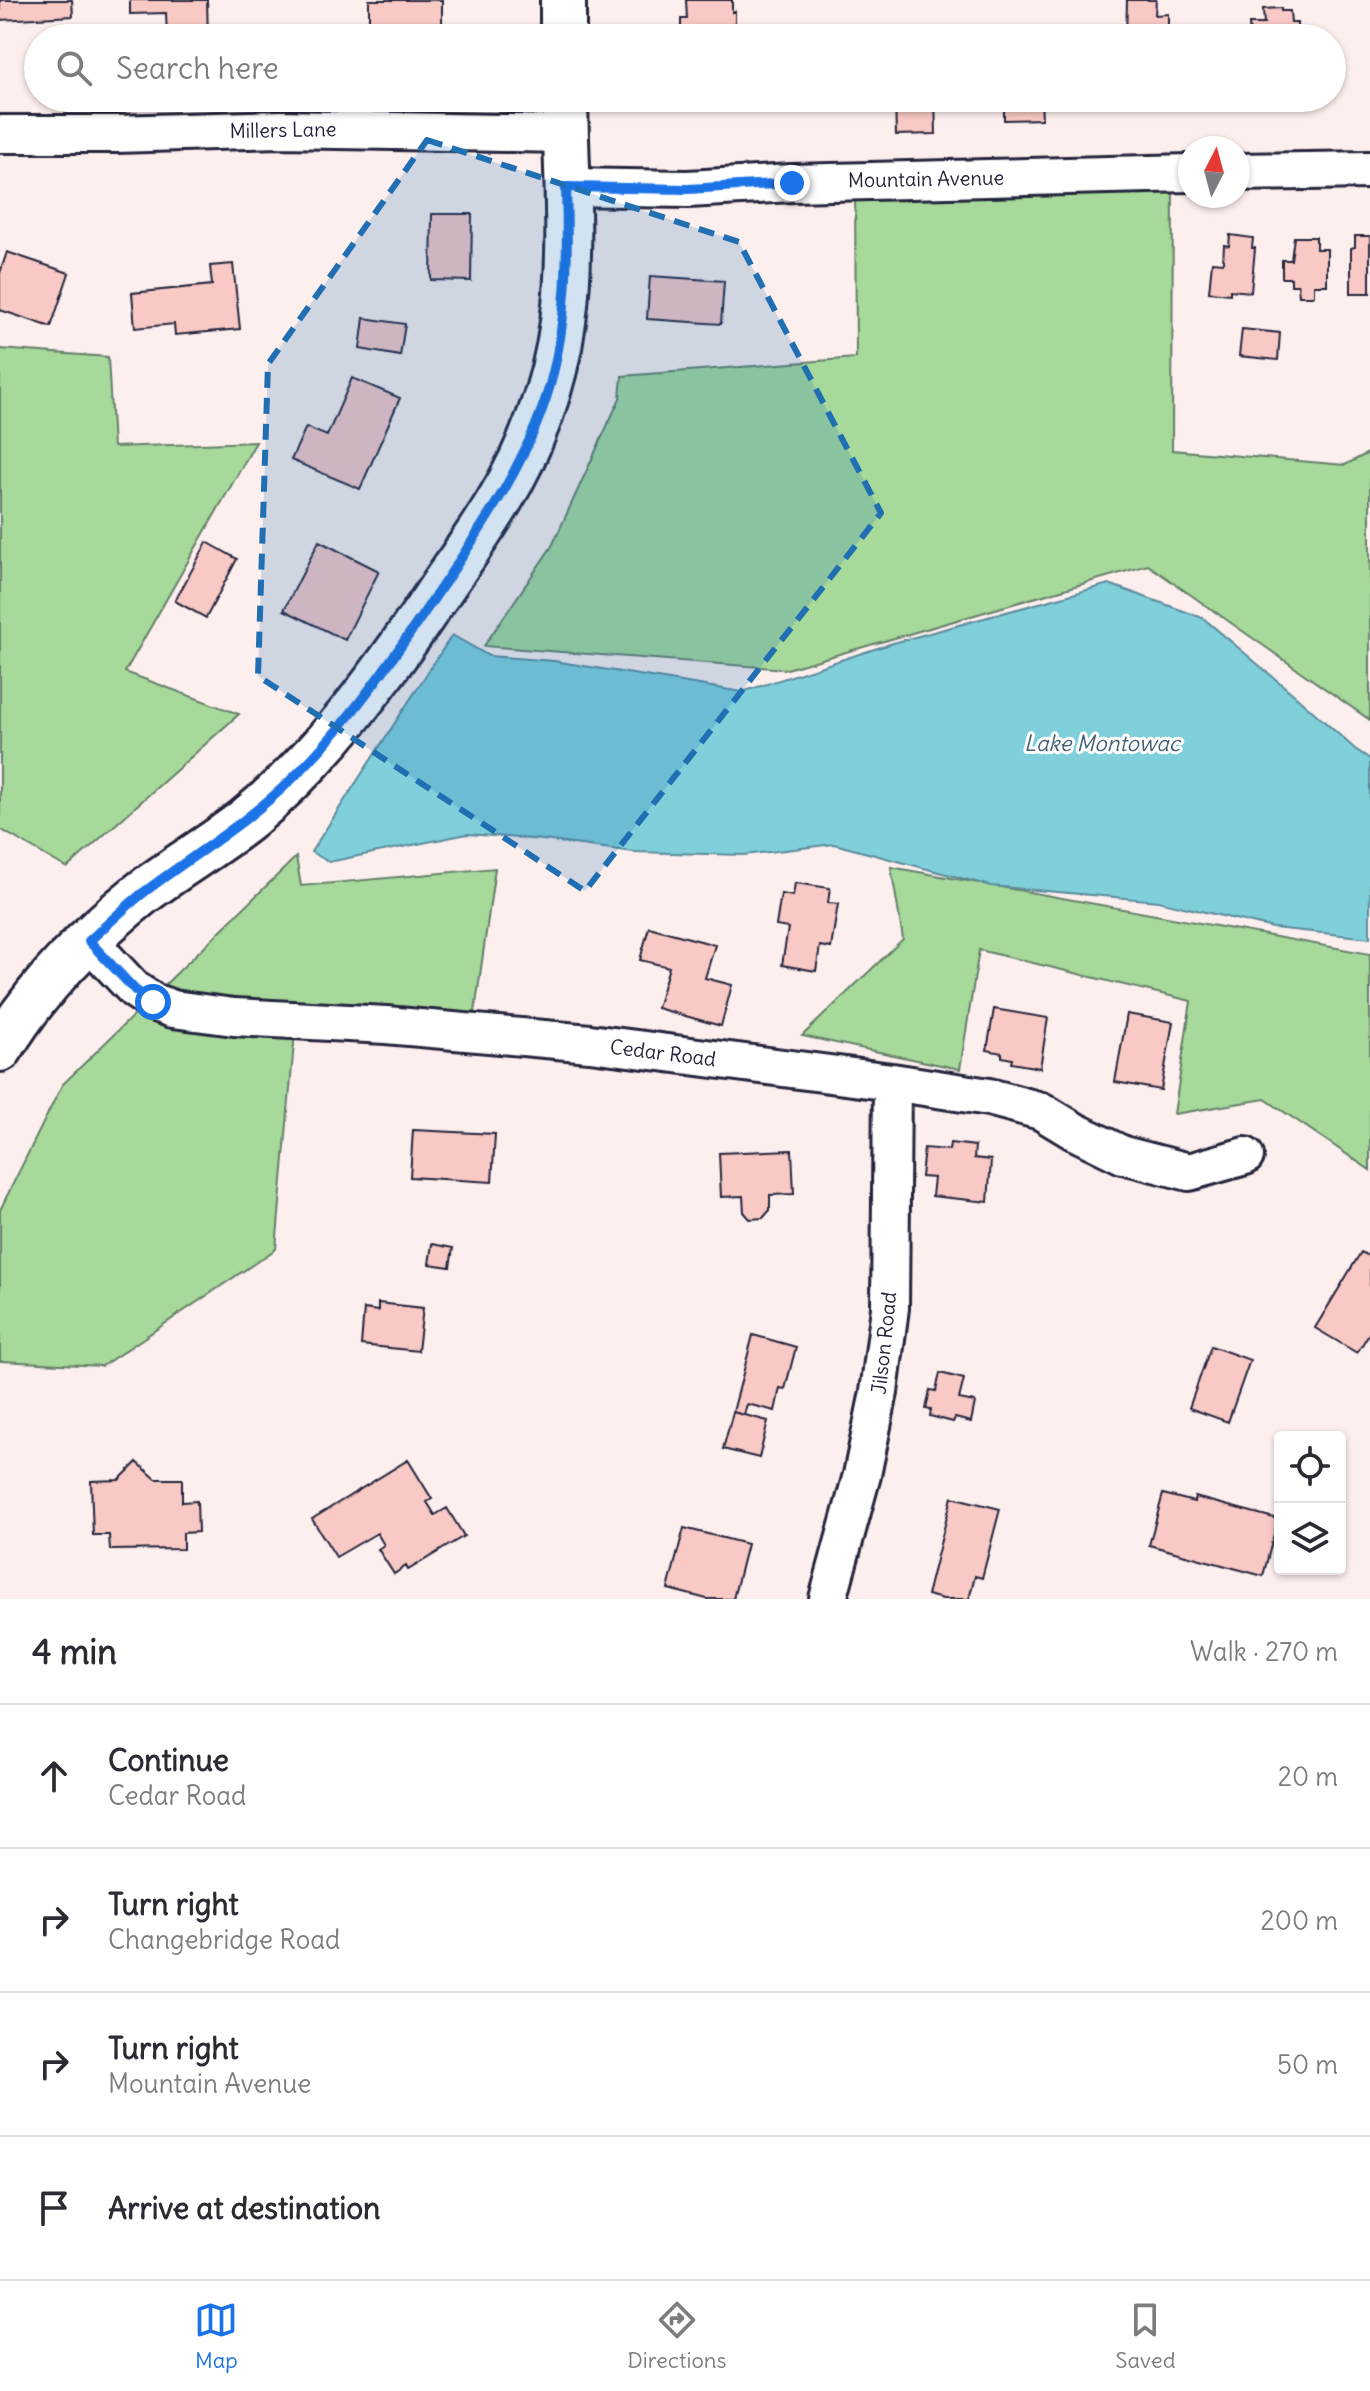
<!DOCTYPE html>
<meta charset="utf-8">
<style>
:root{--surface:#fff;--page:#f7f7f7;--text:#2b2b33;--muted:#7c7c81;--line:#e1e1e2;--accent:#1a73e8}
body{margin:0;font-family:Delius,sans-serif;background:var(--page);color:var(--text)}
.controls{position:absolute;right:24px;bottom:24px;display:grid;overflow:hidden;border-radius:8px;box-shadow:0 2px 6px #0004}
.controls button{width:72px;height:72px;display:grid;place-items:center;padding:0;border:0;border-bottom:2px solid var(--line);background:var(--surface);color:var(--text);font:40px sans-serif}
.compass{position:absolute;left:1178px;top:136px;width:72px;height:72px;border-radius:50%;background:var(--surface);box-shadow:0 2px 6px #0004;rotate:6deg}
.stop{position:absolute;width:24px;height:24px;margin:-18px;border:6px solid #1a73e8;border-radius:50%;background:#fff}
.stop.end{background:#1a73e8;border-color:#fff;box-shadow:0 2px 8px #0008}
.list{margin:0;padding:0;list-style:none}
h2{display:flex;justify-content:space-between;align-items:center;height:104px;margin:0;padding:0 32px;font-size:34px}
h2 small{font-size:26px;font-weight:400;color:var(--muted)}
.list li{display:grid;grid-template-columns:52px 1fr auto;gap:24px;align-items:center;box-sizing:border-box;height:144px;padding:0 32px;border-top:2px solid var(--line)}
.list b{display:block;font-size:30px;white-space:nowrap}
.list p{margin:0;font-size:26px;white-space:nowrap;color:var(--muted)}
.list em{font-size:26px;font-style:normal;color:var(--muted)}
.icon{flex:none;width:44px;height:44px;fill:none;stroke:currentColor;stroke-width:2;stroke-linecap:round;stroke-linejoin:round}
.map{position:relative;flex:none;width:1370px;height:1599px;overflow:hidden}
.search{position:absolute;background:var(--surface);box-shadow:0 2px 6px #0004;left:24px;right:24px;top:24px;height:88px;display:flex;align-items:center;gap:20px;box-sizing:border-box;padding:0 28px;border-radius:44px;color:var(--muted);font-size:30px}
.sheet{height:680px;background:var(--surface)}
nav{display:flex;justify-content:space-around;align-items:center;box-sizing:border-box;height:112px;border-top:2px solid var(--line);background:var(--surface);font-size:22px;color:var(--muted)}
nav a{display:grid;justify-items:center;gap:4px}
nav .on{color:var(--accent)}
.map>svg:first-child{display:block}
.green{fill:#a6d99a;stroke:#647e6a;stroke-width:2}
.water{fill:#80d0db;stroke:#5a8a9b;stroke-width:2}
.building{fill:#f9c9c5;stroke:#22223b;stroke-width:2}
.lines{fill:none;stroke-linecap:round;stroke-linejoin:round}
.street-casing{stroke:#22223b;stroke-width:42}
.secondary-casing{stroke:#22223b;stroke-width:50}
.street{stroke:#fff;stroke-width:36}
.secondary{stroke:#fff;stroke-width:44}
.route{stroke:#1a73e8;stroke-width:10}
.marked{fill:#1f6fb2;fill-opacity:0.2;stroke:#1f6fb2;stroke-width:6;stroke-dasharray:16 10;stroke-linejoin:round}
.labels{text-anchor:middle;stroke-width:6;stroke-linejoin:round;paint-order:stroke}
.street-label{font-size:20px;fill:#22223b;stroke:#fff}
.water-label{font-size:22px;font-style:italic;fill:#435f73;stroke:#fff}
</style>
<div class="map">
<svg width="1370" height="1599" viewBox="0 0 1370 1599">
<rect width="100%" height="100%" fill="#fdefee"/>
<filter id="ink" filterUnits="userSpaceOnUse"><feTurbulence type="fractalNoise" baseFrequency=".0125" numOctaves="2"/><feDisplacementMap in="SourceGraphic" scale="16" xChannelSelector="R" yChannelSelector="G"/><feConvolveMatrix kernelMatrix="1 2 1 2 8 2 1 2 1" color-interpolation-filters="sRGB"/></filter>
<g filter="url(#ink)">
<path class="green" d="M1173,174L1172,450L1345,465L1370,452V720L1148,565L787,669L484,646L552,546L620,398L622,376L856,358L855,182Z
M0,349L108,357L113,447L256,442L125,672L239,714L67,868L0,829Z
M296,857L301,886L495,868L473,1026L297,1009L276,1249L102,1366L0,1361V1210L62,1085Z
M891,867L1370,954V1170L1265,1099L1174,1114L1191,1001L979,950L960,1069L802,1036L903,939Z"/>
<path class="water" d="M1109,584L1203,618L1298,698L1355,749L1370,759V938L1273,928L1158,901L991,886L834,844L744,855L634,852L543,840L467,834L329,862L311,852L452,635L489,656L554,661L742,692L893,643Z"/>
<path class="building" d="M0,0H72L73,16L0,20Z
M130,0H207L208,38H167L166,13L130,14Z
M369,0H442V27L369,26Z
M686,0H732V12L735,11V35H739V38H687V35H681V19H687Z
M1127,0H1156L1155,15L1168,14V36L1166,38H1126Z
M1281,8V11H1290L1291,23H1297V38H1250L1249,24H1264L1263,9Z
M1175,32L1199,33V38H1175Z
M895,98H935L936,134L896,135Z
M1004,98H1041L1042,119L1004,120Z
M432,214H472L471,281L431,280Z
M1230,235L1253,238L1252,248H1255L1251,292L1230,290V294L1209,292L1212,262L1223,263L1224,245L1229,246Z
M1355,236H1370V293H1351V248L1355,247Z
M1294,237H1316V249H1327V285H1314V296H1299L1298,285H1291V278H1282V260H1291Z
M7,252L69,273L51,327L0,310V273Z
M233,264L240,329L175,335L174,324L135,328L132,293L212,285L210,266Z
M650,276L724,281L721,324L647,319Z
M364,318L405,324L400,356L360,349Z
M1242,329L1280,333L1278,360L1239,356Z
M352,378L400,398L360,489L291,460L306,427L327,436Z
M319,541L379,571L345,640L284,610Z
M207,542L237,559L206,618L175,601Z
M795,883L830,888L828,903L838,904L831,948L820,946L816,971L782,965L788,928L776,926L781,894L793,896Z
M649,927L715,945L705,978L732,985L721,1026L657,1008L669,967L640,960Z
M994,1009L1048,1018L1040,1068L1011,1063L1012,1059L1002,1057V1053L987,1050Z
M1127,1014L1173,1022L1161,1090L1115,1082Z
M413,1130L495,1134L492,1182L410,1177Z
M950,1143L975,1146L974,1158L991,1160L988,1202L932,1196L934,1178L921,1177L924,1148L949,1150Z
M792,1150L794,1194L770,1195V1210L763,1218L750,1219L744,1212L743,1196L721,1197L719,1153Z
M432,1244L453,1248L450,1267L429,1264Z
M1361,1252L1370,1257V1332L1357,1353L1315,1328Z
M378,1303L423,1308L418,1351L361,1345L364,1309L378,1311Z
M753,1335L796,1347L785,1389L780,1388L775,1411L747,1404L744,1415L733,1412Z
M1211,1346L1250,1360L1228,1422L1189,1408Z
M940,1373L964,1379L959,1399L975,1402L971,1422L955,1418L953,1422L930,1416L931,1410L926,1409L930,1390L936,1391Z
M733,1412L768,1421L759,1458L723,1449Z
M408,1460L432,1499L427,1502L435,1515L447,1508L464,1536L408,1570L406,1566L394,1574L378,1549L384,1545L377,1533L336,1557L312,1519Z
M137,1462L156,1479H182V1502L197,1501L198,1532L183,1533V1549L110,1550L109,1535H93L91,1481L119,1480Z
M1163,1494L1194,1502L1195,1497L1278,1519L1263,1576L1149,1545Z
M952,1497L1000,1509L982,1578L975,1576L969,1599H943L927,1595Z
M684,1528L747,1544L733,1599H707L668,1589Z"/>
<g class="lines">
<g class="street-casing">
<path id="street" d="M0,134H116L281,129L565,134
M1238,172L1370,170
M566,187L688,189L792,183L1190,173
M89,941L135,990L153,1002L173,1009L234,1017L386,1025L590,1043L892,1082L989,1097L1041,1111L1074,1131L1123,1155L1189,1172L1245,1156
M828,1599L862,1475L879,1392L890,1308L892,1082"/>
</g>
<g class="secondary-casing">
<path id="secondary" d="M563,0V38
M0,1049C36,989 88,936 142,893C176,867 213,846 246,820C322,758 380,679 434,599C455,567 478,536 498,503C531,449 555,385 563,322C573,248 566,172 565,98"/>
</g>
<use href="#street" class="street"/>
<use href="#secondary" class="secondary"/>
</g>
</g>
<g class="lines" filter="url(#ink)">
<path class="route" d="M153,1002L135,990L89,941C107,925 124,908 143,893C193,855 247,823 292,779C350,722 396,654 441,588C484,524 528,461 550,385C568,320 568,254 566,187L688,189L792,183"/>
</g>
<path class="marked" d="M427,140L739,242L881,513L585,891L258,676L268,364Z"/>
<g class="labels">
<g class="street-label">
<text transform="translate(283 130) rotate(-1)" y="7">Millers Lane</text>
<text transform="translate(926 179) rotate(-1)" y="7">Mountain Avenue</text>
<text transform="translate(663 1053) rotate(7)" y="7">Cedar Road</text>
<text transform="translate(884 1343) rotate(-84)" y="7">Jilson Road</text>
</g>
<g class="water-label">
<text x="1102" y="751">Lake Montowac</text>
</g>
</g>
</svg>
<div class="controls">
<button><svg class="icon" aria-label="locate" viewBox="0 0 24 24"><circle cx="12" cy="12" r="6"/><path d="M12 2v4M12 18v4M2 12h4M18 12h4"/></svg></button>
<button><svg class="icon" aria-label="layers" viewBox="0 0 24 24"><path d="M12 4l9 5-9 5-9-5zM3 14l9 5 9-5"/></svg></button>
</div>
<svg class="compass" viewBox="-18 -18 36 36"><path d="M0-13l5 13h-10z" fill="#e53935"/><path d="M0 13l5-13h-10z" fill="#7c7c81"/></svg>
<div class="stop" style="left:153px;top:1002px"></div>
<div class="stop end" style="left:792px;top:183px"></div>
<div class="search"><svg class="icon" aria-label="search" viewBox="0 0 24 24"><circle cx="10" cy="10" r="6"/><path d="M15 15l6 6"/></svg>Search here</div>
</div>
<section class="sheet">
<h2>4 min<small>Walk · 270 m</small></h2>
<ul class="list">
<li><svg class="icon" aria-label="ahead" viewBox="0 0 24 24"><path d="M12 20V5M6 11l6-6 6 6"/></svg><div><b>Continue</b><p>Cedar Road</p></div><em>20 m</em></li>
<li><svg class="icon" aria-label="right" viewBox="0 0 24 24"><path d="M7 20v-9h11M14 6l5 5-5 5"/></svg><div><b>Turn right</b><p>Changebridge Road</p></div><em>200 m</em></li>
<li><svg class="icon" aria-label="right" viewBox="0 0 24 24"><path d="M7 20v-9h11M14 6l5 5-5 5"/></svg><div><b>Turn right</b><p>Mountain Avenue</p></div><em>50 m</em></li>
<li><svg class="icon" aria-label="arrive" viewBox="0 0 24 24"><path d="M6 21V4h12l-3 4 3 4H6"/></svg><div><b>Arrive at destination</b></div></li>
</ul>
</section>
<nav>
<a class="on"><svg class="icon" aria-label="map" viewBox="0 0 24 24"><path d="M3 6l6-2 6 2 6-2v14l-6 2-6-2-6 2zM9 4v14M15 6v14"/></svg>Map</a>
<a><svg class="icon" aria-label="directions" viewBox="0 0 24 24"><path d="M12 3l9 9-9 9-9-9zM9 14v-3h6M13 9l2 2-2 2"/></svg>Directions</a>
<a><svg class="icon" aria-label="saved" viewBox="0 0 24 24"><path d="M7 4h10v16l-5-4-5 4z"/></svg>Saved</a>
</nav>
